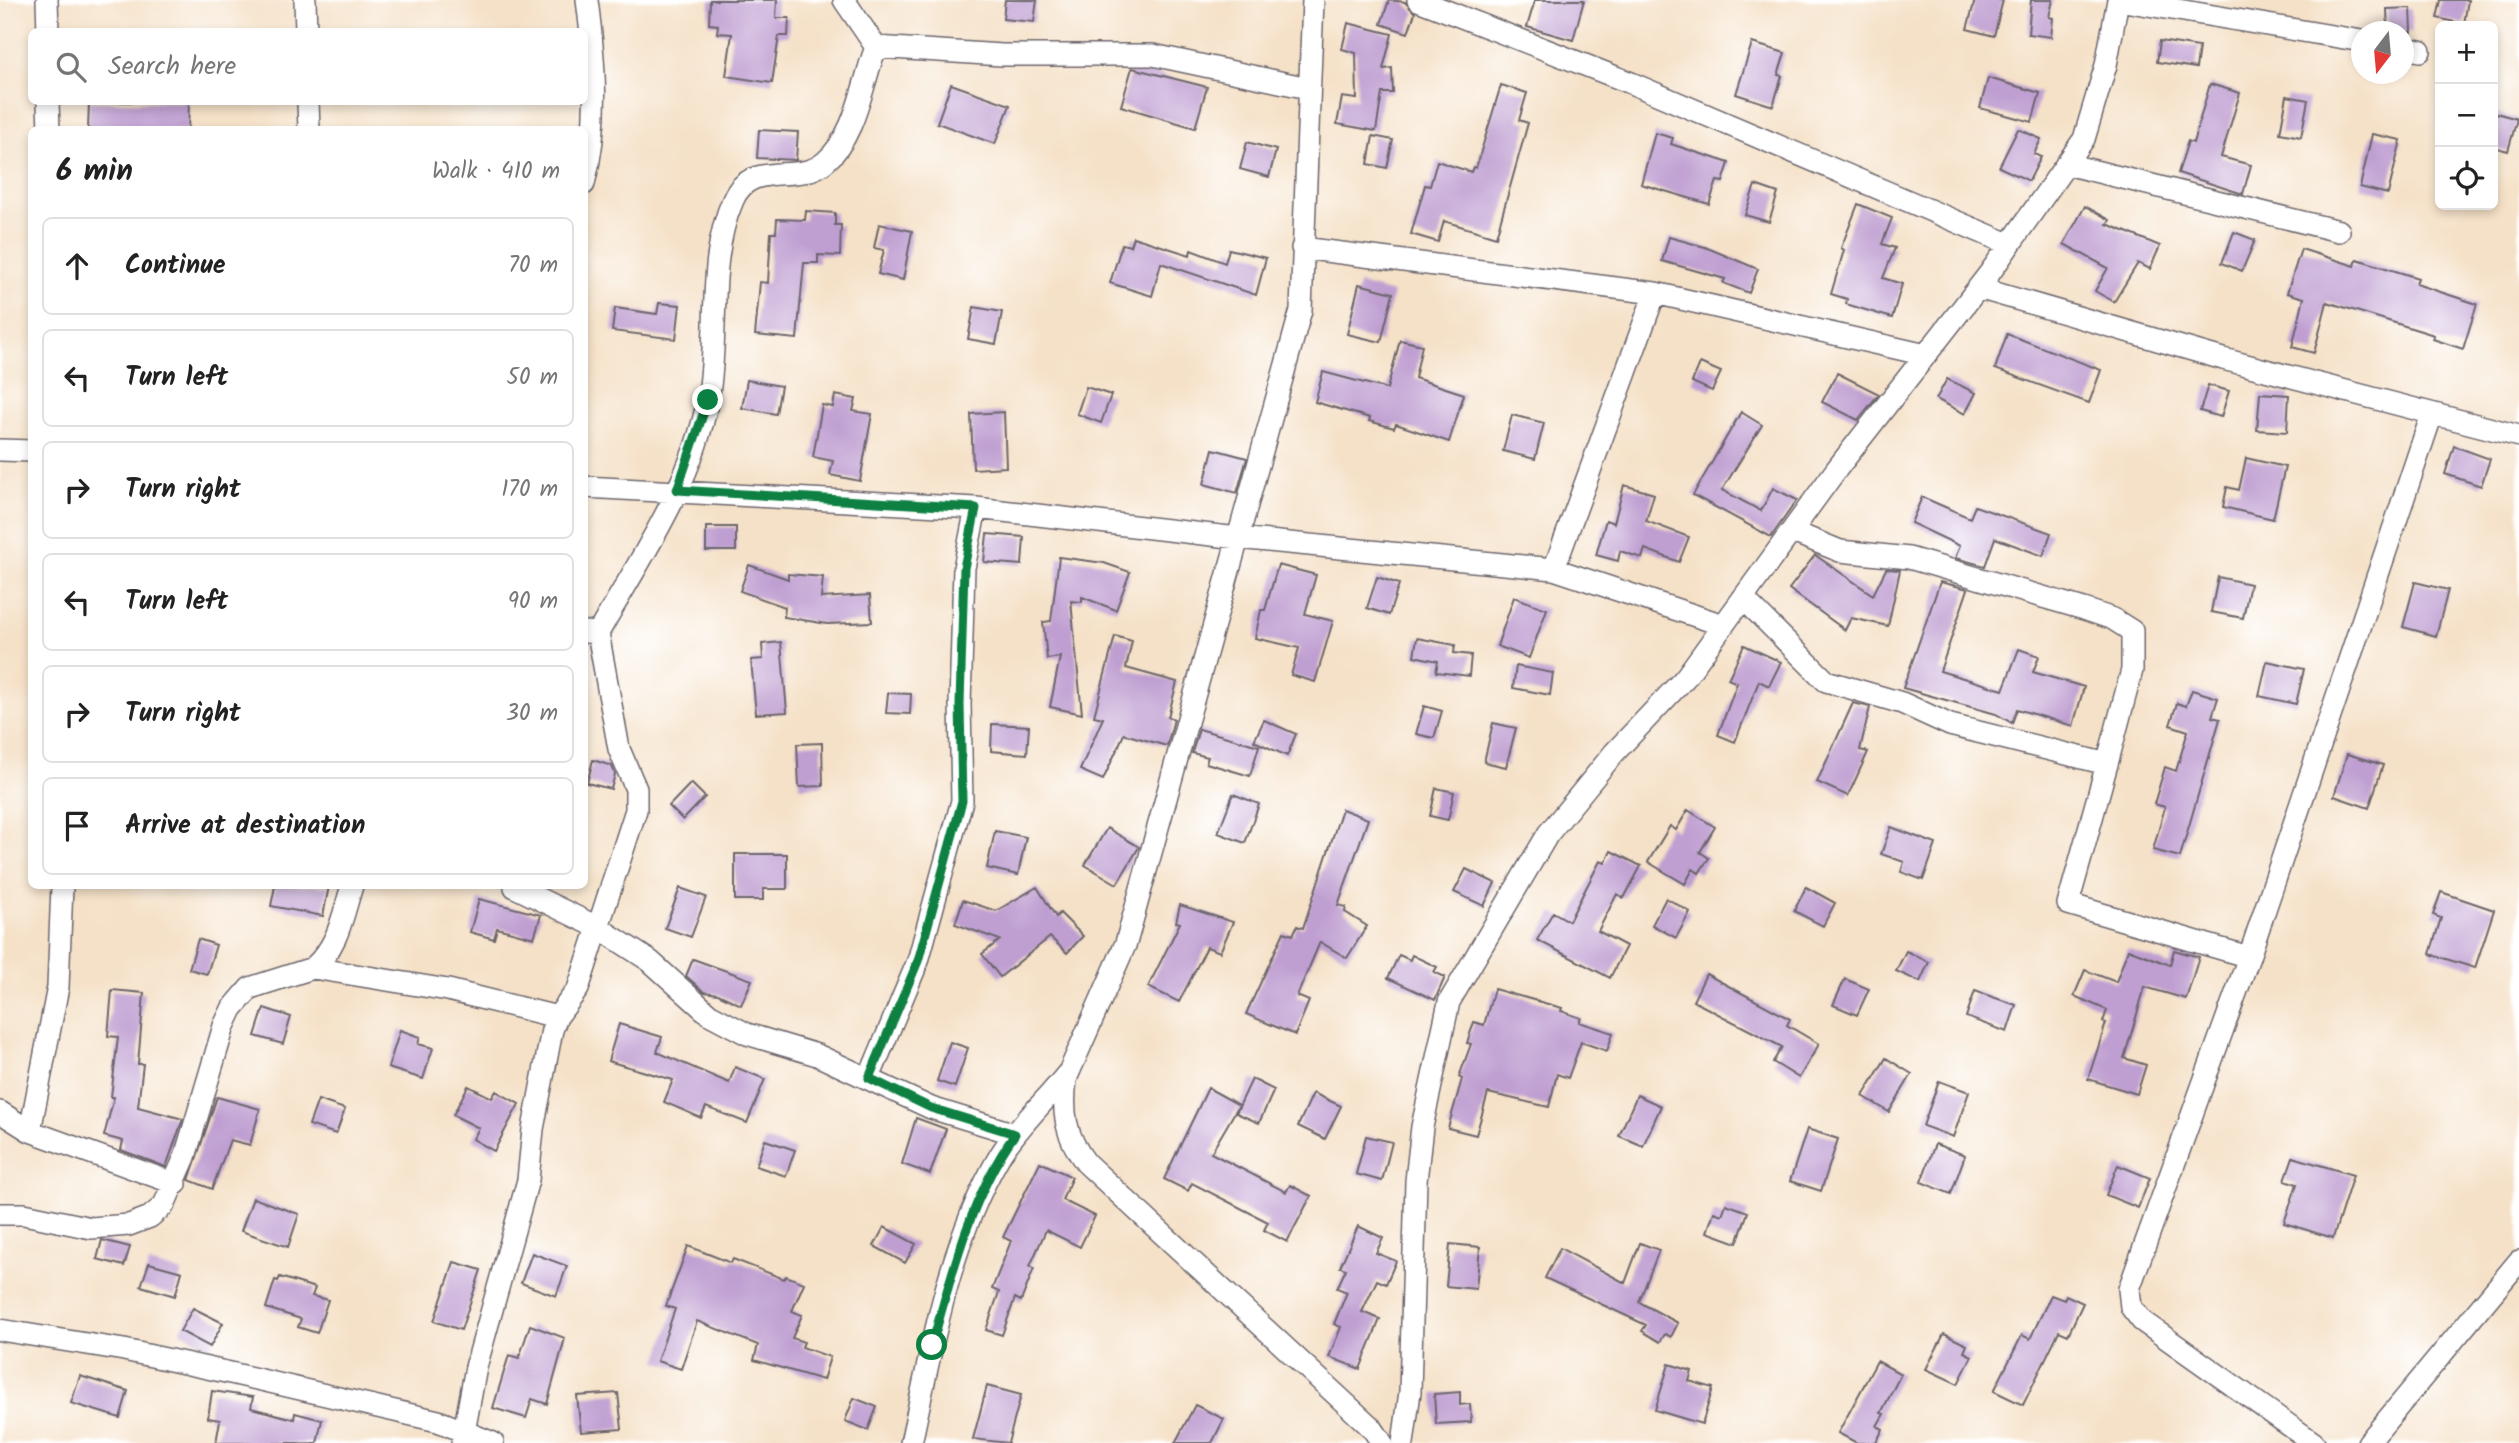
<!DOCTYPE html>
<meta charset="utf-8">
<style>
:root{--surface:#fff;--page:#f2f2f2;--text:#222;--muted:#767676;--line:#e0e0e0}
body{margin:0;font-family:Kalam,sans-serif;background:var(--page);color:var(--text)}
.controls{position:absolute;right:21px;top:21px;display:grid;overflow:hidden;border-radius:10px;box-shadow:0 4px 10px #0003}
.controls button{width:63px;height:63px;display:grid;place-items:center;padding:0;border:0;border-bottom:2px solid var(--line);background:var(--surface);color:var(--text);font:35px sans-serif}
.compass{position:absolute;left:2351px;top:21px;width:63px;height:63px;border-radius:50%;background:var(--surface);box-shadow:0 4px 10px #0003;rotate:196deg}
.stop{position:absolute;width:21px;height:21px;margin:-16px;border:5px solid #0b8043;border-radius:50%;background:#fff}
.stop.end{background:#0b8043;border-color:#fff;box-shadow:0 2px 7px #0008}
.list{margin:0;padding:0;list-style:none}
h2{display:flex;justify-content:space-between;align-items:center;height:91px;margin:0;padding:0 28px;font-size:30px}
h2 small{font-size:23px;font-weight:400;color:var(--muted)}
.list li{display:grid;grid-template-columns:46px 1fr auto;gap:21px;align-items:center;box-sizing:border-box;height:98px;margin:0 14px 14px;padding:0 14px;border:2px solid var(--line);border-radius:10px}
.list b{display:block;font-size:26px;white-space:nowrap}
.list em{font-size:23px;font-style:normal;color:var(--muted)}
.icon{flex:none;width:38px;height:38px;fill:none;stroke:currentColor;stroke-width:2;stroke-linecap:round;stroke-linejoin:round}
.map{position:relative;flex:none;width:2519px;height:1443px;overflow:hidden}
.search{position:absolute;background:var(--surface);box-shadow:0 4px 10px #0003;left:28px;top:28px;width:560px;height:77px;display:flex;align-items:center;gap:18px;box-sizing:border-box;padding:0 24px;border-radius:10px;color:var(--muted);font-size:26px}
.panel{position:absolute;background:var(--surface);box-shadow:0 4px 10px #0003;left:28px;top:126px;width:560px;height:763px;border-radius:10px}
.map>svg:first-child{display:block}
.building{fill:#bf9fd1}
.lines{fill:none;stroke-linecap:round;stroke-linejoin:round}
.street-casing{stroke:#6c656c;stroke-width:24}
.street{stroke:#fff;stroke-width:21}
.route{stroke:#0b8043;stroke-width:9}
</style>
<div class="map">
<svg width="2519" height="1443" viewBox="0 0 2519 1443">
<rect width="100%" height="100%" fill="#fff"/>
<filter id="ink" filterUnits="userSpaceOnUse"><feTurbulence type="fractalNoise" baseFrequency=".0143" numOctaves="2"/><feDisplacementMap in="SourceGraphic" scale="14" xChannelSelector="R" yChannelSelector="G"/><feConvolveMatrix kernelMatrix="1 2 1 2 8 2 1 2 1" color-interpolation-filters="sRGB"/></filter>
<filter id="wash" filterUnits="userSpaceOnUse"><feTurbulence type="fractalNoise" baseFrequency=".00686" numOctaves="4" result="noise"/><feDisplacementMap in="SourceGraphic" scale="28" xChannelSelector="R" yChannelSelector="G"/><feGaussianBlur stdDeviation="1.57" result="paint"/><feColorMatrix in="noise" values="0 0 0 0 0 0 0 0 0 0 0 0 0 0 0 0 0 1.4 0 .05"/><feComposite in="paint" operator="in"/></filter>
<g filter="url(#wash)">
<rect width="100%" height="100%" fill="#f5e1c7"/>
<g id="blocks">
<path class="building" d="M710,0H777L776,18H789L788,36H779L772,83L726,76L732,34L717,33L718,25L709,24Z
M1005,0H1037L1034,22L1003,19Z
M1389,0L1405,2L1415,13L1408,33L1381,24Z
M1535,0H1584L1573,40L1527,27Z
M1975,0H2003L1994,36L1967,29Z
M2031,0H2053L2049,17L2053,18L2051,37L2028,34Z
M2441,0H2468L2464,24L2437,18Z
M2411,8L2412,32H2388L2387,9Z
M1348,23L1392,34L1383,69L1392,68L1393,93H1382L1376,131L1337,124L1342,97L1357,99L1356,53L1342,49Z
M2160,41L2199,47L2196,68L2157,62Z
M1752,43L1785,53L1778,75L1782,76L1773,106L1736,94Z
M1132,68L1207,87L1195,128L1121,106Z
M1988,78L2040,93L2032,122L1980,108Z
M951,84L1010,105L995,144L937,123Z
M2210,84L2240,93L2221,157L2251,165L2243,194L2178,173L2188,141L2193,143Z
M1501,85L1527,93L1519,120L1528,123L1496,237L1444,221L1438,242L1411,234L1425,185L1430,186L1437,161L1471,172L1473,167L1476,168Z
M2287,96L2308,100L2301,137L2280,133Z
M89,102H189L188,130H88Z
M2493,112L2517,119L2508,151L2493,147Z
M2018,129L2041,139L2034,154L2041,157L2029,181L1999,167Z
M759,130L798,132L796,160L757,158Z
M1655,133L1673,138L1671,144L1729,163L1723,182L1717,181L1709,204L1641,184Z
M2372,134L2401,140L2388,194L2360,187Z
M1373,136L1393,140L1387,168L1368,164Z
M1247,142L1276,150L1269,177L1240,169Z
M1755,185L1778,193L1769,222L1745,215Z
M1858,204L1892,218L1882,244L1895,248L1883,278L1902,284L1892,318L1846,304L1847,299L1831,294L1844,250L1841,248Z
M2085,206L2110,220L2107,224L2160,246L2150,269L2138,263L2114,302L2095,291L2108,268L2064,244Z
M806,211L835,213V225H841L840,256L818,255V263H804L797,339L755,335L760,282L768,283L771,233H776L777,219L805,220Z
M879,224L912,231L903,280L878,274L884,250L874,248Z
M2234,232L2255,240L2242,271L2222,263Z
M1133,237L1190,255L1191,250L1225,263L1229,249L1266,258L1256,295L1161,263L1152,296L1110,283L1122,244L1130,246Z
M1669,237L1705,247L1758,269L1749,293L1723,283L1725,279L1662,261Z
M2301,249L2355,266L2357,259L2418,278L2416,284L2477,304L2463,349L2433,339L2434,335L2327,302L2314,353L2292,347L2304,298L2287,293Z
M1359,284L1393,293L1381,342L1347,334Z
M659,303L680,305L676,339L612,331L615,308L657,314Z
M974,307L1002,312L996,344L968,339Z
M2007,334L2101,370L2089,403L1995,369Z
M1400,340L1422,345L1415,378L1464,394L1449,442L1396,424L1394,428L1369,421L1370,418L1315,402L1323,372L1387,389Z
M1700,363L1721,372L1712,391L1692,382Z
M1837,373L1879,394L1858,420L1822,402Z
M1947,379L1976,393L1965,414L1936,399Z
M747,380L781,386L776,414L742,408Z
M2208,385L2229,391L2221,417L2200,411Z
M1086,387L1111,395L1101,423L1077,414Z
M2260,393L2289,395L2287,432L2257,430Z
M835,395L856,399L853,411L872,414L860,481L830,475L833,461L813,457L822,405L833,407Z
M1004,412L1006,467L973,469L971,414Z
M1741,412L1762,425L1722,490L1761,511L1773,488L1797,500L1771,537L1693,495Z
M1512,415L1544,423L1535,459L1503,451Z
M2454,446L2490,459L2481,486L2445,474Z
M1213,449L1247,458L1237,493L1204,484Z
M2246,458L2285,467L2273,519L2223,507L2227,487L2239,490Z
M1624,485L1654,494L1646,521L1689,537L1679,562L1645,549L1642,558L1620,551L1618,561L1596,555L1606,520L1614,523Z
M1922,497L1970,518L1975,506L2051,533L2043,556L1995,538L1985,566L1955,558L1960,546L1911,523Z
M706,527H736V551H706Z
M987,534L1024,537L1022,565L984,562Z
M1815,555L1873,595L1886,569L1900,570L1888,626L1851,618L1845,630L1789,589Z
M1059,557L1104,563L1130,572L1116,610L1082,597V602L1071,601L1082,714L1050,707L1060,657L1047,659L1043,622L1051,621Z
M749,565L788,579V574L823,577L821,598L870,595L872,622L827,624L784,617L785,607L740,591Z
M1278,565L1316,575L1305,614L1333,621L1315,682L1291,675L1299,648L1255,638L1261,610H1265Z
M1377,577L1399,584L1389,615L1367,608Z
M2218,577L2250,584L2243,618L2211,612Z
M1940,582L1968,589L1940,671L2003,690L2019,649L2039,656L2033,672L2084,687L2073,726L2017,709L2012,723L1996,714L1903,688Z
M2415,582L2448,590L2436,636L2403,627Z
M1514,597L1547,609L1529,658L1497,646Z
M1115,636L1132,641L1126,668L1177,682L1168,717L1174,719L1167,746L1124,734L1103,780L1080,770L1103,718L1094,716Z
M1417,638L1455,645L1454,653L1471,655L1469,676L1436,672L1438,661L1414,656Z
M781,642L787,712L756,714L751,660L763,659L762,644Z
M1744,645L1781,662L1769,686L1759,681L1735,742L1718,735L1737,683L1728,679Z
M2267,661L2304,669L2296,704L2259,696Z
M1516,666L1553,673L1550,695L1513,688Z
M2192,690L2218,698L2212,717L2220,719L2180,857L2153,850L2165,807L2154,804L2165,767L2176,771L2188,731L2170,725L2177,703L2186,706Z
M888,693L911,694L910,714L886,713Z
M1853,703L1870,707L1860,750L1868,752L1848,796L1817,782Z
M1424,706L1442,711L1434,738L1416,734Z
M1264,720L1296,734L1287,756L1254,741Z
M1493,723L1516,728L1506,767L1484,762Z
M992,724L1029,726L1027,754L991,751Z
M1199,729L1259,746L1250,776L1206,763L1208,757L1192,753Z
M822,743L823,786L799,787L797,744Z
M2347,754L2383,765L2369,808L2334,796Z
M593,760L612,766L615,774L611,789L587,783Z
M691,783L705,797L683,820L669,806Z
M1436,788L1454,792L1448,820L1430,816Z
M1233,794L1259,804L1245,843L1218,833Z
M1342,809L1368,819L1338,905L1346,907L1345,912L1367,926L1347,958L1320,942L1297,996L1309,1001L1295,1035L1246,1014L1284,932L1293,935L1297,926L1303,928Z
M1688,810L1715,827L1700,852L1709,858L1699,873L1693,869L1685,884L1648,862L1670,826L1676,830Z
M1891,827L1936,844L1923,880L1901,872L1904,862L1881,854Z
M1107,828L1139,847L1117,884L1085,865Z
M995,831L1026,837L1018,875L987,868Z
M1611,851L1641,866L1624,898L1617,894L1598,931L1626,946L1610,978L1537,940L1553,912L1569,921L1600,861L1605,863Z
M735,854H787V889H763V900H735Z
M1466,869L1495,883L1484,906L1454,892Z
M275,886H329L323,916L271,906Z
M1037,887L1056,917L1060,913L1083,936L1067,953L1050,937L1000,977L982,954L1000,940L955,924L963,900L996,911Z
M1806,887L1835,903L1823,926L1794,911Z
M680,888L706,897L691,937L665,928Z
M2441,892L2494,910L2475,968L2430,954L2441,918L2433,915Z
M1666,898L1690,912L1676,938L1652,925Z
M479,899L541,915L534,938L497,928L494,939L470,932Z
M1180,905L1233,922L1220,952L1207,947L1179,1002L1148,987L1180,923L1176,922Z
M198,939L216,945L207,974L189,969Z
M2128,949L2170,965L2174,950L2199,957L2186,999L2145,987L2124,1058L2146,1065L2137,1094L2088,1079L2106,1023L2103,1022L2107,1010L2074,996L2085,970L2116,982Z
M1906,951L1929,962L1920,982L1896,971Z
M1399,955L1410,960L1412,955L1437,967L1434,972L1445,977L1435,1000L1388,978Z
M693,959L752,980L741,1005L718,994L704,992L686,976Z
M1706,974L1790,1019L1787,1025L1819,1044L1799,1078L1773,1062L1782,1047L1693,1001Z
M1845,979L1869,989L1857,1015L1833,1005Z
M1494,989L1562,1008L1561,1011L1581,1018L1579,1022L1613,1033L1607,1051L1581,1042L1568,1078L1557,1074L1549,1107L1488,1093L1476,1135L1448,1128L1462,1079L1459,1077L1471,1044L1467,1043L1474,1022L1484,1025Z
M112,990L144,993L138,1064H143L138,1107L183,1119L166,1167L121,1150L123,1141L104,1136L114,1097H111L118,1037L108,1036Z
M1975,991L2016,1005L2007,1032L1966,1017Z
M264,1008L291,1017L283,1044L255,1036Z
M619,1024L662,1037L657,1052L729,1083L735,1067L765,1079L747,1123L706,1107L701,1118L664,1102L673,1080L608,1061Z
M400,1030L420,1037L418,1044L433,1048L423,1079L388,1068Z
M950,1042L968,1048L955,1087L937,1081Z
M1886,1058L1912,1074L1889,1112L1863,1096Z
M1252,1079L1274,1090L1259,1123L1236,1113Z
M1939,1081L1969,1092L1953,1137L1923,1126Z
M468,1086L492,1098L496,1091L519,1104L494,1151L473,1139L479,1128L453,1115Z
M1208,1088L1239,1105L1211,1153L1286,1192L1290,1185L1311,1196L1287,1242L1264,1230L1268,1222L1192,1183L1188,1191L1164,1179Z
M1313,1093L1341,1106L1325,1139L1298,1126Z
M1637,1095L1661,1106L1643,1146L1619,1136Z
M217,1097L260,1109L250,1145L230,1140L212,1189L189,1180Z
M318,1100L345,1109L336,1134L309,1125Z
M916,1118L946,1129L930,1174L902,1164Z
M1807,1129L1838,1139L1821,1191L1790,1181Z
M1366,1136L1392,1142L1382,1181L1356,1174Z
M765,1140L795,1150L786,1176L756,1166Z
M1935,1144L1965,1155L1951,1194L1921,1182Z
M2293,1157L2353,1175L2333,1238L2284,1223L2297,1184L2285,1180Z
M1040,1162L1072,1177L1062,1200L1095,1216L1080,1247L1046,1230L1030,1266L1034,1268L1021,1301L1015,1298L1002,1335L986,1330L999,1292L992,1289L1011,1241L1003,1237Z
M2118,1165L2150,1178L2138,1208L2106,1195Z
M253,1198L299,1214L288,1247L241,1231Z
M1726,1204L1748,1212L1737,1243L1707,1232L1714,1212L1722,1215Z
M1358,1226L1383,1238L1376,1253L1396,1261L1386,1284L1377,1280L1362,1312L1380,1319L1360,1369L1329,1357L1341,1327L1334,1324L1347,1292L1337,1288L1346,1269L1340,1267Z
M884,1227L916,1244L905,1263L874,1246Z
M102,1240L130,1247L124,1266L97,1259Z
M1640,1243L1659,1250L1639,1302L1678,1323L1671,1337L1665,1334L1660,1342L1642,1331L1646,1325L1545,1278L1560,1248L1625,1283Z
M1450,1244L1480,1247L1476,1289L1446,1286Z
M688,1246L731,1263L733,1259L784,1279L786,1276L804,1283L792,1311L802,1315L792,1338L804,1342L802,1347L830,1357L823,1380L754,1360L758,1345L697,1321L681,1369L657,1361L675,1309L666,1306Z
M532,1253L567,1266L556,1296L521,1283Z
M454,1262L481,1270L461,1330L434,1321Z
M149,1263L182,1272L175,1296L141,1286Z
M280,1277L315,1288L312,1296L328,1300L317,1333L298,1327L301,1319L266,1308L275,1280L278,1281Z
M2051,1295L2064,1300L2066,1295L2083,1303L2068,1335L2059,1331L2023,1405L1994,1391L2022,1335L2030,1339Z
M193,1308L223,1323L210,1347L180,1331Z
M530,1325L565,1338L547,1404L532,1399L526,1418L493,1408L509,1355L519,1358Z
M1944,1334L1967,1345L1964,1352L1972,1356L1958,1384L1926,1369Z
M1877,1361L1901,1374L1881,1413L1884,1414L1877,1426L1883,1429L1876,1443H1857L1838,1433Z
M1669,1364L1692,1371L1689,1381L1713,1388L1702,1424L1655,1410Z
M80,1376L128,1391L120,1418L71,1403Z
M987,1386L1021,1395L1008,1443L973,1439Z
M212,1391L253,1397L251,1408L294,1419L295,1413L322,1420L317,1443H216L220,1420L208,1418Z
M1460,1392V1405L1470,1404L1471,1422L1436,1424L1434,1394Z
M618,1393L622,1429L581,1432L577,1396Z
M854,1398L877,1407L868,1430L845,1421Z
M1195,1405L1224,1419L1212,1443H1175Z"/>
</g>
</g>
<g filter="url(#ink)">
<use href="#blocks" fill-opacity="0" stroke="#6c656c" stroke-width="2"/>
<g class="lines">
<g class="street-casing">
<path id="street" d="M47,0L48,32
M305,0L306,32
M1313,0L1301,310L1126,943L1066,1079C1062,1112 1065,1136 1086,1163L1372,1428L1382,1443
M1418,0L1631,83L2009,244
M2118,0L2362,41
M876,47L1002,55H1153L1308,88
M2404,48L2420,51
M48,102L49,130
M308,102L309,130
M2066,164L2339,231
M584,184C600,122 595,62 587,0
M1978,288L2223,359L2519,436
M1655,293L1926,355
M0,450L32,451
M584,487L976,508L964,568L960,704L962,801L918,961L869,1078
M976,508L1238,538L1554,569L1655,293L1302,248
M1554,569L1723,625
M1743,598L1826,681L1902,703L1950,725L2107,764L2132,670V631L2113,619L2084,609L1909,558L1840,551L1793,532
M585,632L598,633C640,559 692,484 708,399C720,334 706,261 733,200C751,158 797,186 825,162C856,136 862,84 876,47L844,0
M2107,764L2068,904L2249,957
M62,886L58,987L30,1131L176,1184
M515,887L599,928L650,961L709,1014L747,1034L817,1055L931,1108L1015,1134
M313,968C339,945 342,917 352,886
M0,1112L30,1131
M0,1214H24L91,1228L129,1225L150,1217L164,1205L185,1157L224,1026L232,1009L250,988L313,968L448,990L557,1017
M0,1330L124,1350L235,1374L438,1421L493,1443
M462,1443L476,1367L528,1180L533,1129L552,1030L557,1017L578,989L636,810V789L619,749L598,633
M911,1443C932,1347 949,1243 999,1157C1017,1127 1045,1102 1067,1074
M1403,1443L1410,1392L1416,1181L1422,1127L1449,1002L1548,834L1614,753L1685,678L1836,470L1989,274L2084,139L2106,65L2118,0
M2314,1443L2142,1321L2131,1307L2129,1289L2249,957L2432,414
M2368,1443L2519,1261"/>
</g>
<use href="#street" class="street"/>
</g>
</g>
<g class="lines" filter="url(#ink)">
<path class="route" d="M708,400L677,490L976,508L964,568L960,704L962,801L918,961L869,1078L931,1108L1015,1134C971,1196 952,1272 932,1345"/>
</g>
</svg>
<div class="controls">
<button>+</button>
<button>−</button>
<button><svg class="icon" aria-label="locate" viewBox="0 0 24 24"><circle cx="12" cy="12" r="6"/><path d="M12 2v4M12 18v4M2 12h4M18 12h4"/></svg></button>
</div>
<svg class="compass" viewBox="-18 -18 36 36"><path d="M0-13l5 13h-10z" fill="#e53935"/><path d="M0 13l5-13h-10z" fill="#767676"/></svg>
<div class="stop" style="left:932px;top:1345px"></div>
<div class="stop end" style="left:708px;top:400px"></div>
<div class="search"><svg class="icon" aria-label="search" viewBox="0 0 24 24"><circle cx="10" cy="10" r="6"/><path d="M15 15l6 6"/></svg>Search here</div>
<section class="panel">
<h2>6 min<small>Walk · 410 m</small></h2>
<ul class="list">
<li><svg class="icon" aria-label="ahead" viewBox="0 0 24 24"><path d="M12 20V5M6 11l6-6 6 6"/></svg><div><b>Continue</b></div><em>70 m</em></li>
<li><svg class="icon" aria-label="left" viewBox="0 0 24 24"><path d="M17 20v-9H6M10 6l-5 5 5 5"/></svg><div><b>Turn left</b></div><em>50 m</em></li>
<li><svg class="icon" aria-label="right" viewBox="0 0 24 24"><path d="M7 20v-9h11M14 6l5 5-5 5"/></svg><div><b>Turn right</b></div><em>170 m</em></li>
<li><svg class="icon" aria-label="left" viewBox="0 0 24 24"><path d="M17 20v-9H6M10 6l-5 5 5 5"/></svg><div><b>Turn left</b></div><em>90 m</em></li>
<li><svg class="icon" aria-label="right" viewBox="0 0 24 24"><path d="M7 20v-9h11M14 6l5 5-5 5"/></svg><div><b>Turn right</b></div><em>30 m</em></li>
<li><svg class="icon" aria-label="arrive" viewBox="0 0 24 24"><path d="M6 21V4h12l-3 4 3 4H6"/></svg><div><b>Arrive at destination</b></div></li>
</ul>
</section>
</div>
